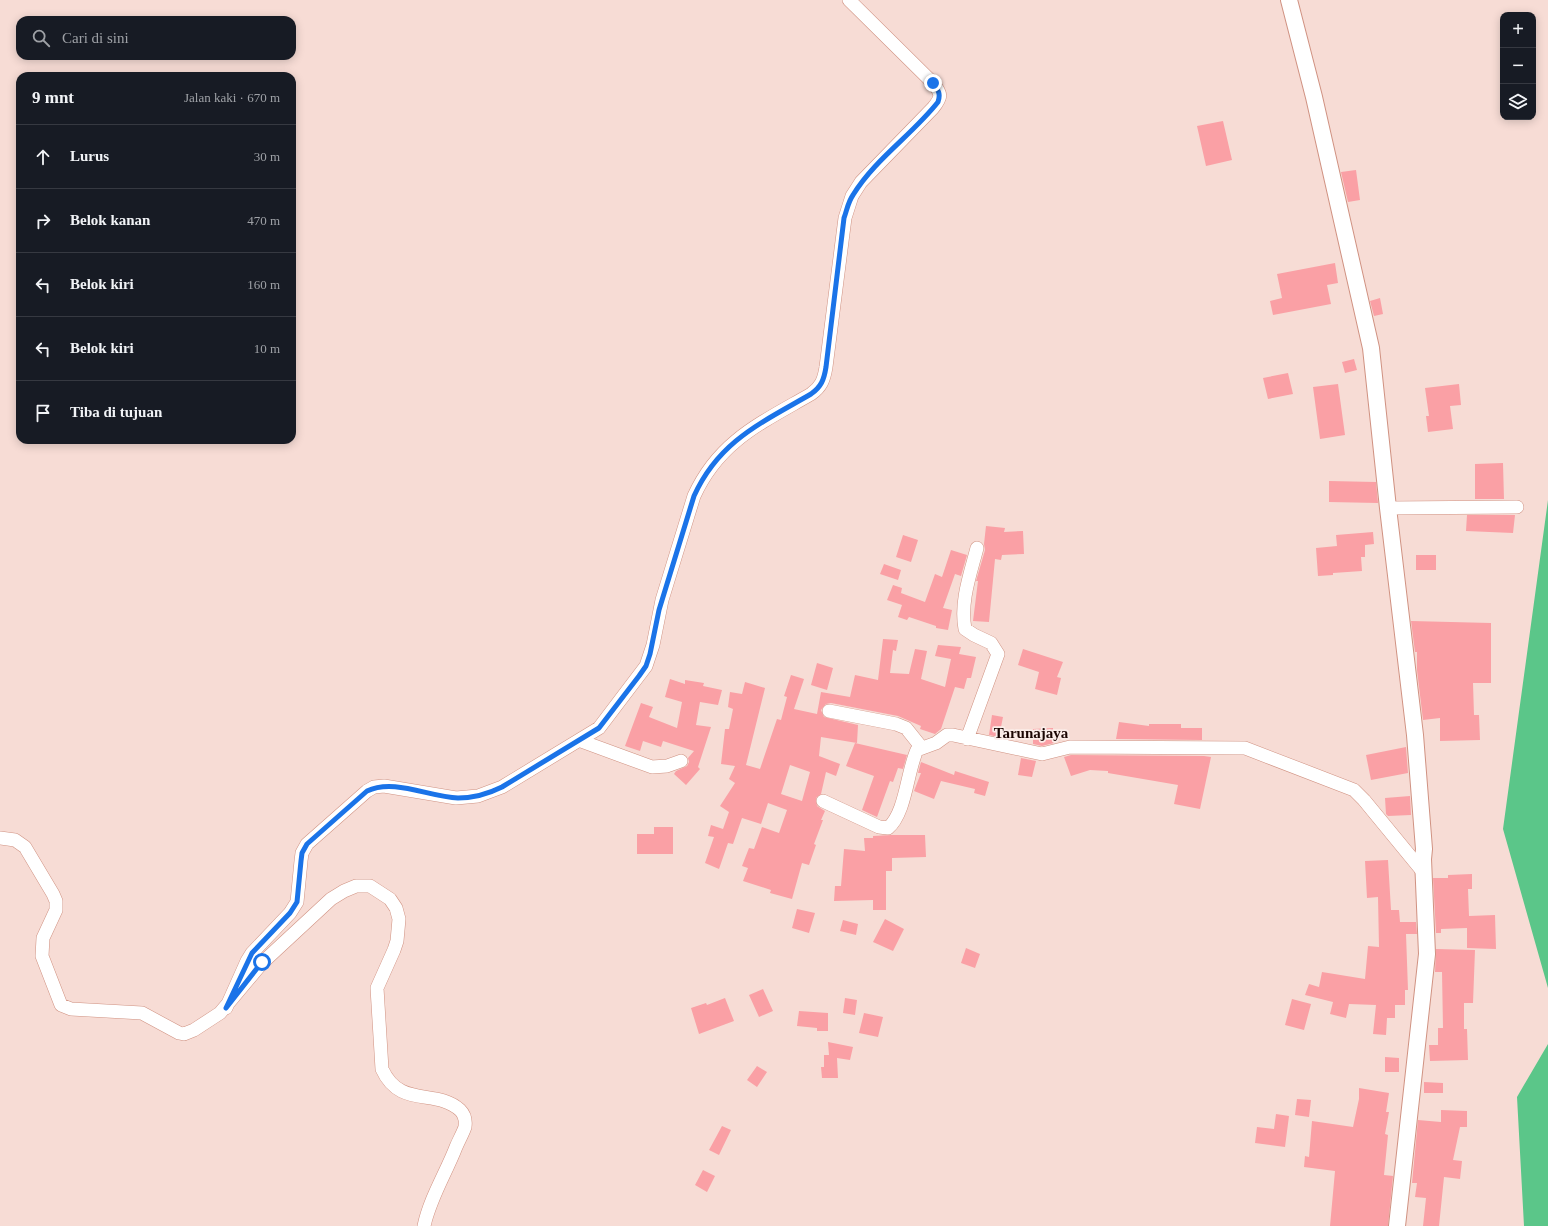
<!DOCTYPE html>
<html lang="id">
<meta charset="utf-8">
<style>
:root{--surface:#171b24;--page:#20242c;--text:#f1f3f6;--muted:#9ea1a6;--line:#363941}
body{margin:0;font-family:Georgia,serif;background:var(--page);color:var(--text)}
.controls{position:absolute;right:12px;top:12px;display:grid;overflow:hidden;border-radius:8px;box-shadow:0 2px 10px #0003}
.controls button{width:36px;height:36px;display:grid;place-items:center;padding:0;border:0;border-bottom:1px solid var(--line);background:var(--surface);color:var(--text);font:20px sans-serif}
.stop{position:absolute;width:12px;height:12px;margin:-9px;border:3px solid #1a73e8;border-radius:50%;background:#fff}
.stop.end{background:#1a73e8;border-color:#fff;box-shadow:0 1px 4px #0008}
.list{margin:0;padding:0;list-style:none}
h2{display:flex;justify-content:space-between;align-items:center;height:52px;margin:0;padding:0 16px;font-size:17px}
h2 small{font-size:13px;font-weight:400;color:var(--muted)}
.list li{display:grid;grid-template-columns:26px 1fr auto;gap:12px;align-items:center;box-sizing:border-box;height:64px;padding:0 16px;border-top:1px solid var(--line)}
.list b{display:block;font-size:15px;white-space:nowrap}
.list em{font-size:13px;font-style:normal;color:var(--muted)}
.icon{flex:none;width:22px;height:22px;fill:none;stroke:currentColor;stroke-width:2;stroke-linecap:round;stroke-linejoin:round}
.map{position:relative;flex:none;width:1548px;height:1226px;overflow:hidden}
.search{position:absolute;background:var(--surface);box-shadow:0 2px 10px #0003;left:16px;top:16px;width:280px;height:44px;display:flex;align-items:center;gap:10px;box-sizing:border-box;padding:0 14px;border-radius:12px;color:var(--muted);font-size:15px}
.panel{position:absolute;background:var(--surface);box-shadow:0 2px 10px #0003;left:16px;top:72px;width:280px;height:372px;border-radius:12px}
.map>svg:first-child{display:block}
.water{fill:#5bc689}
.building{fill:#faa0a5;fill-rule:evenodd}
.lines{fill:none;stroke-linecap:round;stroke-linejoin:round}
.minor-casing{stroke:#d09282;stroke-width:14}
.tertiary-casing{stroke:#d09282;stroke-width:18}
.minor{stroke:#fff;stroke-width:13}
.tertiary{stroke:#fff;stroke-width:16}
.route{stroke:#1a73e8;stroke-width:5}
.labels{text-anchor:middle;stroke-width:3.5;stroke-linejoin:round;paint-order:stroke}
.quarter-label{font-size:15px;font-weight:bold;fill:#1b0603;stroke:#fbede9}
</style>
<div class="map">
<svg width="1548" height="1226" viewBox="0 0 1548 1226">
<rect width="100%" height="100%" fill="#f7dcd5"/>
<path class="water" d="M1548,500V988L1503,829Z
M1548,1044V1226H1524L1517,1097Z"/>
<path class="building" d="M1223,121L1232,160L1206,166L1197,126Z
M1356,170L1360,200L1348,202L1341,172Z
M1335,263L1338,283L1327,285L1331,304L1273,315L1270,301L1282,298L1277,274Z
M1380,298L1383,314L1374,316L1370,301Z
M1354,359L1357,370L1345,373L1342,362Z
M1288,373L1293,394L1268,399L1263,378Z
M1338,384L1345,435L1320,439L1313,387Z
M1459,384L1461,405L1450,406L1453,429L1428,432L1426,416H1429L1425,388Z
M1503,463L1504,499H1475V464Z
M1329,481L1376,482L1378,503L1329,502Z
M1467,515H1515L1513,533L1466,531Z
M986,526L1005,528L1004,532L1023,531L1024,554L1002,555L1001,560L995,559L989,622L973,621L978,581H976L985,550L984,544Z
M1373,532L1374,544L1365,545V557H1361L1362,571L1333,573V575L1318,576L1316,548L1337,546L1336,535Z
M903,535L918,540L911,562L896,557Z
M951,550L967,555L961,576L955,574L943,608L952,610L948,630L936,628V626L909,617L907,620L898,617L902,605L887,600L893,585L902,588L901,593L925,602L935,574L942,577Z
M1416,555H1436V570H1416Z
M884,564L901,570L898,580L880,574Z
M1411,621L1491,623V683H1473L1474,715H1479L1480,740L1440,741V718L1423,720L1417,670V652H1415Z
M883,639L898,640L896,651L893,650L890,673L909,674L915,649L927,651L921,679L945,687L951,659L935,656L938,645L961,647L959,654L976,657L971,678H967L964,689L955,687L941,729L935,734L920,729L921,726L898,716L831,703L826,704L821,710L824,717L858,725L857,743L821,737L819,756L840,764L836,776L826,772L821,794L816,798L817,806L825,811L821,820H823L814,844L816,845L809,865L802,863L792,899L770,893L771,890L743,881L748,868L742,866L749,848L754,849L762,827L779,833L787,810L768,803L761,824L742,818L733,844L728,843L719,869L705,863L714,837L708,836L711,825L723,829L729,812L720,806L735,783L729,779L735,766L721,764L725,729H729L733,709L728,707L730,692L742,694L745,682L765,688L746,765L760,769L777,719L781,720L787,697L784,696L791,675L804,679L794,709L817,714L821,692L850,697L855,675L878,680ZM790,765L810,772L802,801L781,794Z
M1023,649L1063,662L1057,677L1061,678L1057,695L1035,689L1039,672L1018,665Z
M817,663L833,668L827,690L811,685Z
M670,679L685,684V680L704,683L703,686L722,690L718,705L700,702L696,725L711,727L698,767L700,769L686,785L674,774L676,771L687,766L689,762L688,758L694,751L663,741L661,747L643,741L640,751L625,746L641,703L653,707L649,717L677,728L682,702L665,697Z
M992,715L1003,717L999,737L989,735Z
M1119,722L1149,726V724H1181V728H1202V740L1116,739Z
M1053,728L1054,743L1042,746L1033,744V729Z
M855,743L907,755L903,769L898,768L893,782L890,781L877,817L862,810L874,776L846,766Z
M1406,747L1408,773L1371,780L1366,755Z
M1071,755L1204,756L1211,757L1200,809L1174,804L1178,785L1108,773V771L1090,770L1071,776L1064,757Z
M1021,758L1036,761L1032,777L1018,775Z
M921,762L954,775L955,771L989,782L985,796L974,793L975,789L941,781L934,799L914,791L921,773H918Z
M1410,796L1411,815L1388,816L1386,814L1385,798Z
M654,827H673V854H637V834H654Z
M891,835H925L926,857L892,858V871H886V910H873V900L834,901L835,886H841L844,849L865,851L864,838H873V836Z
M1388,860L1391,910H1399L1400,922H1416L1417,934H1406L1408,990H1405V1005H1395V1018H1387L1386,1035L1373,1034L1376,1005L1349,1004L1346,1018L1330,1014L1333,1002L1305,995L1309,984L1319,987L1322,972L1365,979L1368,946L1379,947L1378,897L1367,898L1365,861Z
M1472,874V889H1468L1469,916L1495,915L1496,949L1467,948V928L1441,929V933H1436L1433,878H1448V875Z
M797,909L815,913L809,933L792,928Z
M885,919L904,929L893,951L873,942Z
M843,920L858,924L856,935L840,931Z
M966,948L980,954L975,968L961,963Z
M1436,949L1475,950L1473,1003H1464V1029H1467L1468,1060L1430,1061L1429,1045H1438V1028H1443L1442,972H1435Z
M763,989L773,1011L759,1017L749,995Z
M725,998L734,1021L699,1034L691,1008L706,1003L707,1005Z
M845,998L857,1000L855,1015L843,1013Z
M1292,999L1311,1004L1304,1030L1285,1025Z
M799,1011L828,1013V1031H817V1028L797,1026Z
M864,1013L883,1017L878,1037L859,1033Z
M828,1042L853,1047L850,1060L837,1058L838,1078H822L821,1067H824V1055H829Z
M1385,1057L1399,1058V1072H1385Z
M757,1066L767,1072L757,1087L747,1080Z
M1424,1082L1443,1083V1093H1424Z
M1359,1088L1389,1093L1386,1112H1389L1385,1134L1388,1135L1384,1175L1393,1176L1388,1226H1330L1335,1171L1304,1167L1305,1156L1309,1157L1312,1121L1353,1127L1359,1099Z
M1297,1099L1311,1100L1309,1117L1295,1115Z
M1441,1110L1467,1111V1127H1460L1453,1160L1462,1161L1460,1179L1444,1177L1439,1226H1423L1426,1198L1415,1197L1417,1183H1412L1418,1120L1441,1122Z
M1276,1114L1289,1116L1285,1147L1255,1143L1257,1127L1274,1129Z
M722,1126L731,1130L719,1155L709,1150Z
M703,1170L715,1176L707,1192L695,1185Z"/>
<g class="lines">
<g class="minor-casing">
<path id="minor" d="M1388,508L1517,507
M829,711L896,724L906,728L922,748
M967,739L998,654L991,643L974,635L965,629C960,602 970,575 977,548
M581,741L652,767L667,766L681,761
M823,801L879,827L888,828C906,813 907,771 917,750L936,743L947,735H953L1042,754L1070,747L1245,748L1354,790L1364,800L1424,873
M0,838L15,840L25,847L53,894L56,901V910L43,938L42,956L61,1005L71,1009L142,1013L179,1033L184,1034L194,1030L220,1013L262,963L331,899L344,891L356,886H370L390,899L396,908L399,919L397,941L394,950L377,988L382,1069C400,1109 436,1088 460,1110C464,1114 466,1120 465,1127C463,1133 459,1140 456,1147C446,1173 430,1198 424,1226
M226,1008L247,961L252,953L290,913L297,902L301,861L302,853L307,844L367,791L374,787L384,786L456,798L478,796L502,787L599,728L646,666L653,645L662,600L694,496C719,441 761,423 811,394C821,387 824,380 826,367L845,218L852,196L861,182L933,108C942,97 942,94 933,83L849,0"/>
</g>
<g class="tertiary-casing">
<path id="tertiary" d="M1289,0L1314,97L1371,348L1388,508L1415,735L1424,849L1423,859L1427,954L1397,1226"/>
</g>
<use href="#minor" class="minor"/>
<use href="#tertiary" class="tertiary"/>
</g>
<g class="lines">
<path class="route" d="M262,962L226,1008L252,953L290,913L297,902L301,861L302,853L307,844L367,791C394,778 429,797 458,798C474,798 488,794 502,787L599,728L639,676L646,666L650,654L659,610L694,496C719,441 761,423 811,394C821,387 824,380 826,367L844,218C847,210 848,202 853,195C875,159 912,135 938,102C941,93 938,90 933,83"/>
</g>
<g class="labels">
<g class="quarter-label">
<text x="1031" y="738">Tarunajaya</text>
</g>
</g>
</svg>
<div class="controls">
<button>+</button>
<button>−</button>
<button><svg class="icon" aria-label="layers" viewBox="0 0 24 24"><path d="M12 4l9 5-9 5-9-5zM3 14l9 5 9-5"/></svg></button>
</div>
<div class="stop" style="left:262px;top:962px"></div>
<div class="stop end" style="left:933px;top:83px"></div>
<div class="search"><svg class="icon" aria-label="search" viewBox="0 0 24 24"><circle cx="10" cy="10" r="6"/><path d="M15 15l6 6"/></svg>Cari di sini</div>
<section class="panel">
<h2>9 mnt<small>Jalan kaki · 670 m</small></h2>
<ul class="list">
<li><svg class="icon" aria-label="ahead" viewBox="0 0 24 24"><path d="M12 20V5M6 11l6-6 6 6"/></svg><div><b>Lurus</b></div><em>30 m</em></li>
<li><svg class="icon" aria-label="right" viewBox="0 0 24 24"><path d="M7 20v-9h11M14 6l5 5-5 5"/></svg><div><b>Belok kanan</b></div><em>470 m</em></li>
<li><svg class="icon" aria-label="left" viewBox="0 0 24 24"><path d="M17 20v-9H6M10 6l-5 5 5 5"/></svg><div><b>Belok kiri</b></div><em>160 m</em></li>
<li><svg class="icon" aria-label="left" viewBox="0 0 24 24"><path d="M17 20v-9H6M10 6l-5 5 5 5"/></svg><div><b>Belok kiri</b></div><em>10 m</em></li>
<li><svg class="icon" aria-label="arrive" viewBox="0 0 24 24"><path d="M6 21V4h12l-3 4 3 4H6"/></svg><div><b>Tiba di tujuan</b></div></li>
</ul>
</section>
</div>
